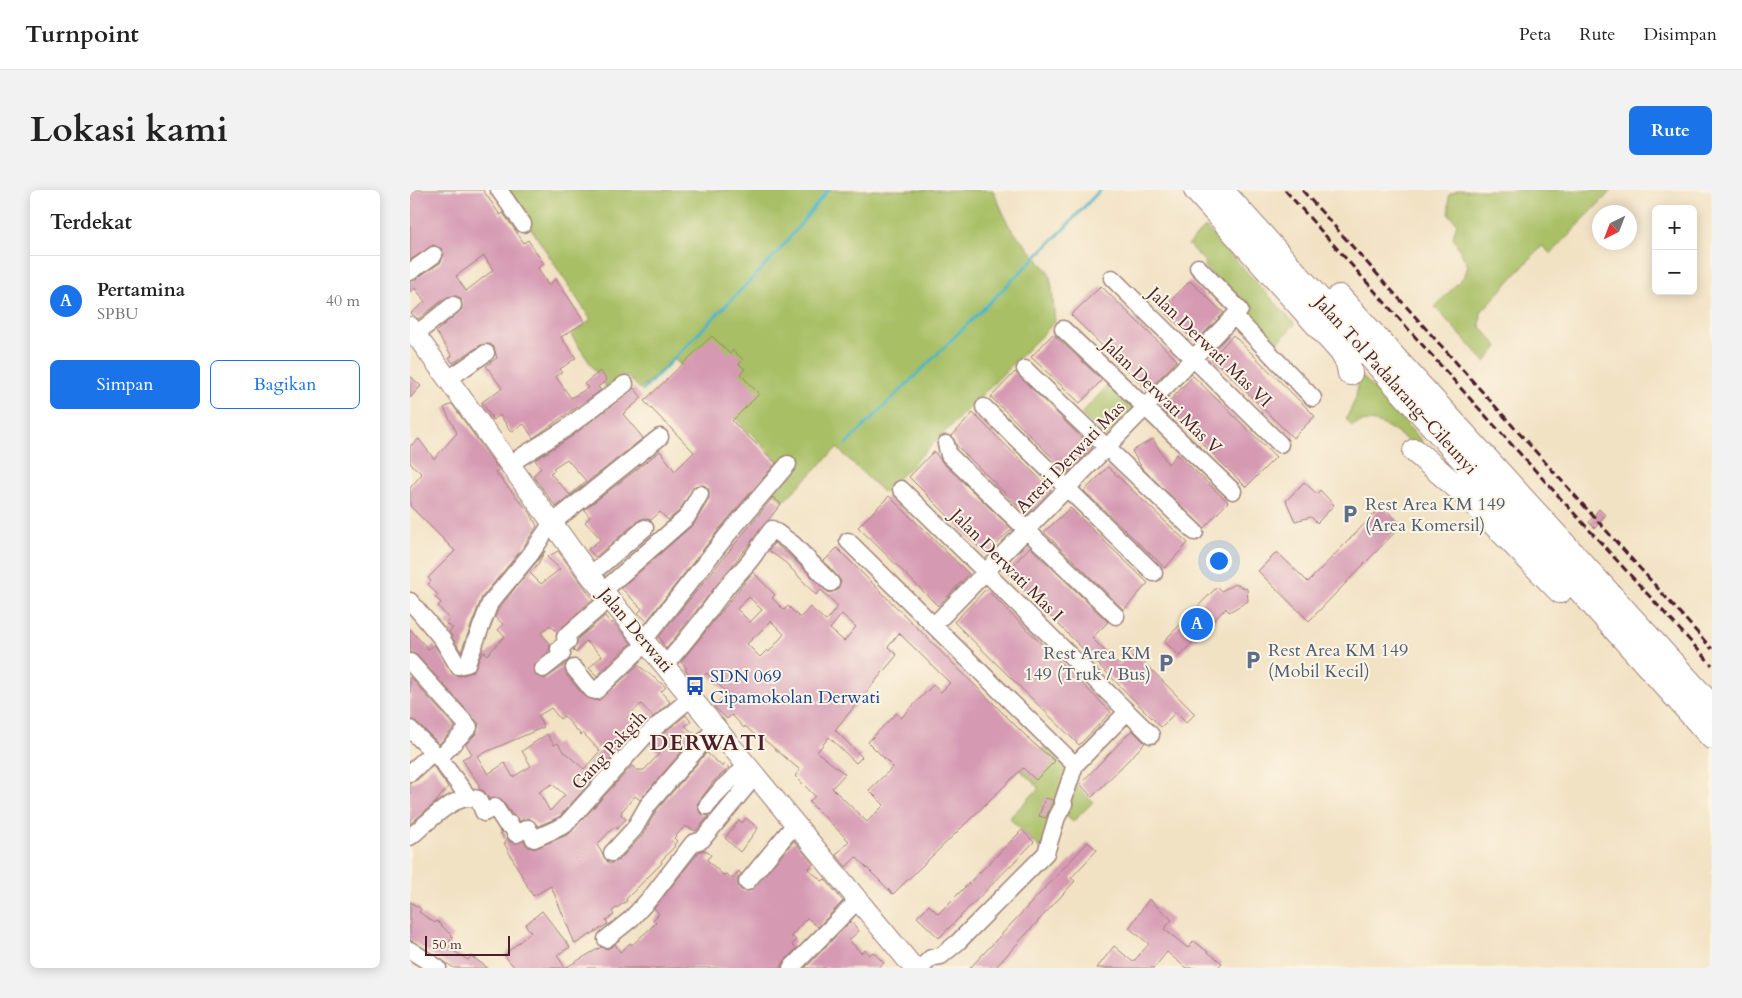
<!DOCTYPE html>
<html lang="id">
<meta charset="utf-8">
<style>
:root{--surface:#fff;--page:#f2f2f2;--text:#222;--muted:#767676;--line:#e0e0e0;--accent:#1a73e8}
body{margin:0;font-family:Cardo,serif;background:var(--page);color:var(--text)}
.controls{position:absolute;right:15px;top:15px;display:grid;overflow:hidden;border-radius:8px;box-shadow:0 2px 12px #0003}
.controls button{width:45px;height:45px;display:grid;place-items:center;padding:0;border:0;border-bottom:1px solid var(--line);background:var(--surface);color:var(--text);font:25px sans-serif}
.compass{position:absolute;left:1182px;top:15px;width:45px;height:45px;border-radius:50%;background:var(--surface);box-shadow:0 2px 12px #0003;rotate:222deg}
.scale{position:absolute;left:15px;bottom:12px;width:85px;box-sizing:border-box;padding-left:5px;border:2px solid #4a1f2b;border-top:0;font-size:14px;line-height:18px;white-space:nowrap;color:#4a1f2b;-webkit-text-stroke:4px #fcf5e5;paint-order:stroke}
.you{position:absolute;left:808px;top:370px;width:18px;height:18px;margin:-12px;border:4px solid #fff;border-radius:50%;background:#1a73e8;box-shadow:0 0 0 8px #1a73e833}
.badge{display:grid;place-items:center;width:32px;height:32px;border-radius:50%;background:var(--accent);color:#fff;font-size:16px;font-weight:700}
.pin{position:absolute;translate:-50% -50%;border:2px solid #fff;box-shadow:0 1px 5px #0006}
.list{margin:0;padding:0;list-style:none}
h2{display:flex;justify-content:space-between;align-items:center;height:65px;margin:0;padding:0 20px;font-size:21px}
h2 small{font-size:16px;font-weight:400;color:var(--muted)}
.list li{display:grid;grid-template-columns:32px 1fr auto;gap:15px;align-items:center;box-sizing:border-box;height:90px;padding:0 20px;border-top:1px solid var(--line)}
.list b{display:block;font-size:19px;white-space:nowrap}
.list p{margin:0;font-size:16px;white-space:nowrap;color:var(--muted)}
.list em{font-size:16px;font-style:normal;color:var(--muted)}
.actions{display:flex;gap:10px;padding:15px 20px}
.actions a{flex:1;padding:11px 0;border:1px solid var(--accent);border-radius:8px;text-align:center;font-size:18px;color:var(--accent)}
.actions .main{background:var(--accent);color:#fff}
.map{position:relative;flex:none;width:1302px;height:778px;overflow:hidden;border-radius:8px}
header{display:flex;align-items:center;gap:30px;box-sizing:border-box;height:70px;padding:0 25px;background:var(--surface);border-bottom:1px solid var(--line)}
header strong{font-size:24px}
nav{display:flex;gap:28px;margin-inline-start:auto;font-size:18px}
.intro{display:flex;align-items:center;justify-content:space-between;box-sizing:border-box;height:120px;padding:0 30px}
h1{margin:0;font-size:35px}
.button{padding:12px 22px;border-radius:8px;background:var(--accent);color:#fff;font-size:18px;font-weight:700}
main{display:flex;gap:30px;padding:0 30px}
aside{flex:1;background:var(--surface);border-radius:8px;box-shadow:0 2px 12px #0003}
.map>svg:first-child{display:block}
.green{fill:#a8bf65;stroke:#796f48}
.lines{fill:none;stroke-linecap:round;stroke-linejoin:round}
.stream{stroke:#49b5c5;stroke-width:3}
.building{fill:#d599b2;fill-rule:evenodd}
.minor-casing{stroke:#9e8078;stroke-width:19}
.major-casing{stroke:#9e8078;stroke-width:22}
.highway-casing{stroke:#9e8078;stroke-width:26}
.minor{stroke:#fff;stroke-width:16}
.major{stroke:#fff;stroke-width:20}
.highway{stroke:#fff;stroke-width:24}
.rail{stroke:#4a1f2b;stroke-width:3;stroke-dasharray:8 4;stroke-linecap:butt}
.labels{text-anchor:middle;stroke-width:4;stroke-linejoin:round;paint-order:stroke}
.street-label{font-size:18px;fill:#4a1f2b;stroke:#fcf5e5}
.service-label{font-size:18px;fill:#4e5e75;stroke:#fcf5e5;text-anchor:start}
.transit-label{font-size:18px;fill:#164399;stroke:#fcf5e5;text-anchor:start}
.district-label{font-size:22px;font-weight:bold;letter-spacing:1px;fill:#4a1f2b;stroke:#fcf5e5}
</style>
<header>
<strong>Turnpoint</strong>
<nav><a>Peta</a><a>Rute</a><a>Disimpan</a></nav>
</header>
<div class="intro"><h1>Lokasi kami</h1><a class="button">Rute</a></div>
<main>
<aside>
<h2>Terdekat<small></small></h2>
<ul class="list">
<li><span class="badge">A</span><div><b>Pertamina</b><p>SPBU</p></div><em>40 m</em></li>
</ul>
<div class="actions"><a class="main">Simpan</a><a>Bagikan</a></div>
</aside>
<div class="map">
<svg width="1302" height="778" viewBox="0 0 1302 778">
<rect width="100%" height="100%" fill="#fcf5e5"/>
<filter id="ink" filterUnits="userSpaceOnUse"><feTurbulence type="fractalNoise" baseFrequency=".02" numOctaves="2"/><feDisplacementMap in="SourceGraphic" scale="10" xChannelSelector="R" yChannelSelector="G"/><feConvolveMatrix kernelMatrix="1 2 1 2 8 2 1 2 1" color-interpolation-filters="sRGB"/></filter>
<filter id="wash" filterUnits="userSpaceOnUse"><feTurbulence type="fractalNoise" baseFrequency=".0096" numOctaves="4" result="noise"/><feDisplacementMap in="SourceGraphic" scale="20" xChannelSelector="R" yChannelSelector="G"/><feGaussianBlur stdDeviation="1.12" result="paint"/><feColorMatrix in="noise" values="0 0 0 0 0 0 0 0 0 0 0 0 0 0 0 0 0 1.4 0 .05"/><feComposite in="paint" operator="in"/></filter>
<g filter="url(#wash)">
<rect width="100%" height="100%" fill="#f2e2c4"/>
<path class="green" d="M96,0H583L599,36L638,81C643,91 643,118 645,132L474,303L427,258L373,312L361,300L379,281L264,169L230,199L216,185L198,200L161,145L181,130Z
M1049,0H1202L1141,64L1132,56L1071,122L1070,136L1088,157L1075,172L1025,117L1055,85L1058,76L1043,47L1047,33L1039,24V5Z
M795,37L885,134L865,155L839,129L840,123L795,78L794,71L778,55Z
M948,186L953,187L1012,251L1008,258C988,245 966,221 942,236L936,229L946,208Z
M701,192L728,217L697,249L671,224Z
M638,553L660,575L657,587L683,612L663,632L655,625L630,658L599,628L629,598L611,581Z"/>
<g class="lines">
<path class="stream" d="M233,200L369,61L418,0
M436,254L650,43L690,0"/>
</g>
<g id="blocks">
<path class="building" d="M0,0H73L90,25L93,23L114,53L118,50L134,74L128,78L138,95L146,89L175,132L151,147L166,168L150,179L152,182L146,187L161,208L178,198L174,194L190,181L197,190L188,197L191,200L123,248L114,234L101,242L90,225L83,230L72,212L92,198L76,176L87,168L84,157L80,154L71,155L43,173L39,168L42,166L26,142L52,119L51,108L46,106L37,107L8,129L1,123L15,112L5,98L0,102V92L30,73L34,65L32,59L23,55L0,70ZM74,66L83,80L56,101L46,86Z
M780,91L814,123L785,152L752,119Z
M691,96L767,170L738,201L661,125Z
M643,144L692,190L670,213L621,167Z
M823,145L905,226L883,248L802,168Z
M302,146L320,164L323,160L333,170L329,174L335,179L330,184L349,204L322,231L366,273L310,338L237,431L228,423L232,419L211,398L284,334L299,309V299L294,295L285,296L269,321L258,330L250,322L241,330L234,328L229,330L185,367L178,359L191,349L175,332L180,327L174,320L250,261L265,281L284,262L234,211Z
M605,182L682,258L658,283L581,207Z
M0,186L11,196L0,208Z
M783,186L866,267L836,297L755,216Z
M224,198L232,208L213,224L233,248L146,317L123,286L131,278L125,270L161,247ZM157,269L176,291L160,305L140,283L145,280L143,278Z
M42,214L89,280L85,282L121,324L127,336L112,359L72,407L51,462L39,441L43,438L36,434L39,429L28,416L31,413L25,407L28,405L18,394L21,391L18,388L45,361L0,316V298L12,284L0,273V256L9,249L24,269L47,243L34,218Z
M563,223L641,300L617,325L547,256L542,246Z
M743,249L758,274L767,264L818,312L794,338L732,278L722,261Z
M524,261L532,272L602,339L576,364L499,287Z
M698,277L778,353L755,378L674,301Z
M894,292L907,304L910,300L924,315L907,333L901,327L885,331L876,311Z
M479,306L559,384L528,416L448,337Z
M363,307L371,314L256,459L249,447Z
M972,316L992,335L899,431L848,381L867,362L898,392Z
M660,318L738,393L714,420L634,342Z
M1189,319L1195,325L1185,338L1179,332Z
M364,353L376,362L419,403L428,400L431,391L414,371L427,358L622,552L645,571L626,590L613,578L483,704L446,667L436,677L426,665L439,651L399,612L405,606L385,586L390,580L351,547L349,549L335,536L334,538L322,525L317,529L304,517L317,503L297,483L288,492L275,480L277,478L271,472L343,382L365,405L362,408L374,420L378,416L390,428L400,417L416,431L428,416L411,400L406,405L376,373L359,361ZM339,407L352,420L340,432L327,419ZM432,424L446,437L434,451L420,439ZM361,431L374,444L359,462L357,460L350,467L337,454ZM489,443L540,493L531,502L523,495L491,528L486,523L458,552L483,577L459,600L474,615L457,632L422,598L435,584L407,562L419,547L446,573L452,567L425,540L487,465L478,457Z
M620,357L698,432L682,448L709,475L723,461L785,524L776,533L766,522L751,537L596,382Z
M135,361L128,374L120,383L131,394L150,379L137,367L148,361L183,409L147,442L140,435L131,443L140,454L139,461L124,475L126,486L135,489L155,475L157,486L174,506L188,511L228,475L256,497L251,502L260,512L243,527L231,514L217,527L223,533L219,538L225,543L149,627L128,636L119,628L110,631L102,624L90,608L79,609L74,601L69,599V595L52,569L62,564L56,554L66,544L69,534L7,465L0,462V439L18,459L24,455L44,485L50,486L63,482L72,463L75,462L77,465L95,446L88,440L93,434L85,427L89,418ZM141,518L150,529L154,526L171,545L173,543L190,561L174,579L152,560L148,553L144,555L137,544L112,561L121,576L103,587L95,573L78,584L67,566L134,537L128,526ZM142,594L155,605L140,621L129,602Z
M825,394L837,399L838,411L819,422L816,418L769,466L754,451L807,397L811,401Z
M576,399L701,522L669,555L544,432Z
M195,426L201,434L203,432L221,453L187,486L179,478L192,466L176,451L166,463L163,460L167,455L168,449Z
M0,487L45,537L29,554L7,532L0,529Z
M276,525L281,532L275,536L286,545L230,610L225,606L212,621L211,625L216,629L207,639L206,637L202,639L187,655L199,674L209,670L232,646L246,621L298,561V564L313,577L315,574L319,578L304,591L287,614L290,623L299,626L286,641L275,636L264,648L267,651L264,655L265,656L251,671L252,673L216,709L217,711L202,721L204,725L196,730L198,734L165,754L141,696L123,706L94,653L96,652L89,641L101,653L114,651L118,657L124,659L159,644L222,576L227,580H234L249,564L241,554Z
M722,540L735,553L682,607L670,594Z
M23,576L38,597L25,613L0,634V593L7,590Z
M635,608L643,610L636,628L629,626Z
M336,628L348,638L330,662L315,648L329,630L332,633Z
M612,640L624,652L529,748L507,727L519,715L528,724Z
M384,651L403,674L398,679L412,691L415,689L433,711L408,737L397,728L381,746L386,750L382,755L386,759L374,771L371,778H155L191,757L198,759L205,754L210,762L220,753L222,755L246,733L243,730L249,724L244,718L289,662L295,660L301,665L297,670L313,685L317,684L322,689L329,681L331,684L327,690L328,696L331,700L340,701Z
M678,652L687,660L661,688L665,691L585,778H560Z
M739,709L762,730L754,739L778,758L784,751L812,773L807,778H776L757,762L744,778H687L704,756L723,772L739,754L719,738Z
M0,712L11,719L9,722L25,733L27,731L43,747L38,753L41,755L39,758L58,770L61,766L78,778H44L0,750Z
M132,721L160,757L147,765L155,778H105L94,765L121,742L115,735Z
M441,731L449,741L439,750L451,763L455,760L459,765L463,762L474,773L468,778H395Z"/>
</g>
</g>
<g filter="url(#ink)">
<use href="#blocks" fill-opacity="0" stroke="#9e8078" stroke-width="1"/>
<g class="lines">
<g class="minor-casing">
<path id="minor" d="M89,0L113,34
M0,82L24,65
M702,88L870,254
M825,127L903,208
M653,139L823,301
M6,144L43,115
M615,179L785,342
M37,190L76,163
M574,217L744,383
M536,254L539,265L706,426
M98,275L155,239L215,194
M491,299L741,545
M438,351L665,575
M180,385L235,338
M193,401L277,327L290,304
M0,411L32,449L48,476L57,474L80,413L120,365L141,334L250,247
M524,435L830,120L788,77
M234,450L318,344L378,274
M0,472L59,537L29,568
M255,475C276,451 294,428 312,403C321,390 333,380 342,368C349,359 354,348 362,339L383,354L421,393
M164,478L182,500L186,501L236,453
M133,479L152,464L149,459L158,451L155,447L199,409
M0,539L29,568L59,608
M0,583L22,563
M297,616L312,598L338,575
M0,647C18,633 44,602 68,609L74,623L85,617L96,634H100L106,644L118,638L124,649L155,635L235,546L282,507
M202,663L224,639L238,615L307,536
M337,692L385,634
M196,749L221,729L242,706L283,653L292,650L346,585
M0,760L28,778
M381,778L449,709
M511,778L521,768L531,766L548,752L636,663L647,627L654,614L653,611L665,575L717,522"/>
</g>
<g class="major-casing">
<path id="major" d="M0,137L180,385L504,778"/>
</g>
<g class="highway-casing">
<path id="highway" d="M786,0L931,161L938,173L940,183
M811,0L1302,547
M929,107L1302,517
M1005,261L1054,303L1150,401"/>
</g>
<use href="#minor" class="minor"/>
<use href="#major" class="major"/>
<use href="#highway" class="highway"/>
<path class="rail" d="M875,0L1063,212L1302,475
M892,0L1302,459"/>
</g>
</g>
<defs>
<g id="parking-bare" transform="scale(1.5)"><path d="M-3.5-5.5H1a3.5 3.5 0 0 1 0 7H-1V5.5H-3.5ZM-1-3.4V-.6H.8a1.4 1.4 0 0 0 0-2.8Z" fill="#5c6f8a" stroke="#fcf5e5" stroke-width="2.5" paint-order="stroke"/></g>
<g id="bus-bare" transform="scale(1.5)"><path d="M-5-6H5V4H4V6H2V4H-2V6H-4V4H-5ZM-3.5-4V0h7V-4ZM-3.5 1.2v1.5H-2V1.2ZM2 1.2v1.5H3.5V1.2Z" fill="#1a4fb4" stroke="#fcf5e5" stroke-width="2.5" paint-order="stroke"/></g>
</defs>
<g fill-rule="evenodd">
<use href="#parking-bare" x="940" y="324"/>
<use href="#parking-bare" x="843" y="470"/>
<use href="#parking-bare" x="756" y="473"/>
<use href="#bus-bare" x="285" y="496"/>
</g>
<g class="labels">
<g class="street-label">
<text transform="translate(800 157) rotate(44)" y="6">Jalan Derwati Mas VI</text>
<text transform="translate(986 195) rotate(48)" y="6">Jalan Tol Padalarang–Cileunyi</text>
<text transform="translate(752 206) rotate(44)" y="6">Jalan Derwati Mas V</text>
<text transform="translate(660 267) rotate(-46)" y="6">Arteri Derwati Mas</text>
<text transform="translate(597 375) rotate(45)" y="6">Jalan Derwati Mas I</text>
<text transform="translate(226 440) rotate(50)" y="6">Jalan Derwati</text>
<text transform="translate(199 560) rotate(-47)" y="6">Gang Pakgih</text>
</g>
<g class="service-label">
<text x="955" y="320">Rest Area KM 149<tspan x="955" dy="21">(Area Komersil)</tspan></text>
<text x="858" y="466">Rest Area KM 149<tspan x="858" dy="21">(Mobil Kecil)</tspan></text>
<text x="741" y="469" text-anchor="end">Rest Area KM<tspan x="741" dy="21">149 (Truk / Bus)</tspan></text>
</g>
<g class="transit-label">
<text x="300" y="492">SDN 069<tspan x="300" dy="21">Cipamokolan Derwati</tspan></text>
</g>
<g class="district-label">
<text x="298" y="560">DERWATI</text>
</g>
</g>
</svg>
<div class="controls">
<button>+</button>
<button>−</button>
</div>
<svg class="compass" viewBox="-18 -18 36 36"><path d="M0-13l5 13h-10z" fill="#e53935"/><path d="M0 13l5-13h-10z" fill="#767676"/></svg>
<div class="scale">50 m</div>
<div class="you"></div>
<div class="pin badge" style="left:787px;top:434px">A</div>
</div>
</main>
